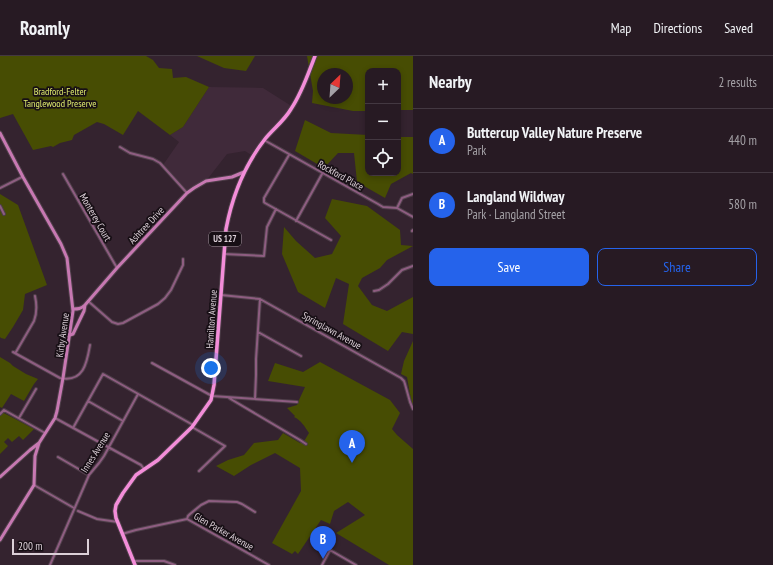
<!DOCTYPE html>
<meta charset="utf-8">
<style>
:root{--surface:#271a23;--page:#332730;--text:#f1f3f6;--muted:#a4a1a6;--line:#433841;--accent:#2563eb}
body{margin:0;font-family:"PT Sans Narrow",sans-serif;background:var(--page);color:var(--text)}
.controls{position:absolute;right:12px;top:12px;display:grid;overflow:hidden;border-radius:8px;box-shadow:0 2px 6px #0003}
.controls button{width:36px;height:36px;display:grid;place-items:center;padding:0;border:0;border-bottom:1px solid var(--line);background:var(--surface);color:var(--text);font:20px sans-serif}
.compass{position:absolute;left:317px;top:12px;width:36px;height:36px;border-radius:50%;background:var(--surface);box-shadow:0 2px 6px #0003;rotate:25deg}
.scale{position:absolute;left:12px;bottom:10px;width:77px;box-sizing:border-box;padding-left:4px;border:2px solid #dcd0d8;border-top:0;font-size:11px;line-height:14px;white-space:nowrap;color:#dcd0d8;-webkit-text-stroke:3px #170f15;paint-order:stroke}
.you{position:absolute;left:211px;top:312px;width:14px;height:14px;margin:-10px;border:3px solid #fff;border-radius:50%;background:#1a73e8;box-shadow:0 0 0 6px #1a73e833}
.badge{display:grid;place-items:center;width:26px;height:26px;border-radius:50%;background:var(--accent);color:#fff;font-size:13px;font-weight:700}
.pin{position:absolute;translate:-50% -33px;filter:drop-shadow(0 1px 2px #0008)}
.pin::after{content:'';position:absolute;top:21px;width:14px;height:12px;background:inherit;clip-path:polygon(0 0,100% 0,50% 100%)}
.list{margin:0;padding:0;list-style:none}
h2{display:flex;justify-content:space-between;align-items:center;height:52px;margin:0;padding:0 16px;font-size:17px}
h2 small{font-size:13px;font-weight:400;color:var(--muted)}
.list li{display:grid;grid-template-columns:26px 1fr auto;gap:12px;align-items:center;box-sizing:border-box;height:64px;padding:0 16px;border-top:1px solid var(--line)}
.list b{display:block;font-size:15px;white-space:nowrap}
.list p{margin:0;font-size:13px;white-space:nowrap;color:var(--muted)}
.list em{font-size:13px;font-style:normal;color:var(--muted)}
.actions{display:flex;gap:8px;padding:12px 16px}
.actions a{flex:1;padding:9px 0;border:1px solid var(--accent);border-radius:8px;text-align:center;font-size:14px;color:var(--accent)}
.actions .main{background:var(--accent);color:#fff}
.icon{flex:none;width:22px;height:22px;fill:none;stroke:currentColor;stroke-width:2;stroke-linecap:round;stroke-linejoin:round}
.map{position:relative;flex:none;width:413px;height:509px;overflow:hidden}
header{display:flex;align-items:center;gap:24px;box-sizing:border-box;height:56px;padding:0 20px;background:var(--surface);border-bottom:1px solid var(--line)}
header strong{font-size:19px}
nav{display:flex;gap:22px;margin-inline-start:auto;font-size:14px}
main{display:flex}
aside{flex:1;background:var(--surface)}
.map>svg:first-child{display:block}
.built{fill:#402a3a}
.green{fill:#474d03;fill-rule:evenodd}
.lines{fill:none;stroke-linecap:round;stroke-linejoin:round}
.street-casing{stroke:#4f3f4a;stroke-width:4}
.secondary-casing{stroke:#4f3f4a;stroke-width:5}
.primary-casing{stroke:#4f3f4a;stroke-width:5.5}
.street{stroke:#8e5d81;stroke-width:2}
.secondary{stroke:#c778b2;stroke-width:3}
.primary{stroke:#f38dd9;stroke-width:3.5}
.labels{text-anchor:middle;stroke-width:3.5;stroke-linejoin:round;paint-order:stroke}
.shield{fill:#170f15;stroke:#a1969e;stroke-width:1}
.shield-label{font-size:9px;font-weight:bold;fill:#dcd0d8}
.park-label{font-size:10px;fill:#e0ec6e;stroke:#170f15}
.street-label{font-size:10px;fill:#dcd0d8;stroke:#170f15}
</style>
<header>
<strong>Roamly</strong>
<nav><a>Map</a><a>Directions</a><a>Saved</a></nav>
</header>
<main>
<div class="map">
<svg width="413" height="509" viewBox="0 0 413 509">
<rect width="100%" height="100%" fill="#34232f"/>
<path class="built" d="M209,31L263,32L293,51L253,100L245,95L227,98L206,125L187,137L163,109L179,86L170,79L183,71Z"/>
<path class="green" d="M0,0H146L153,4L159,12L172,13L173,22L186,21L209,31L183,71L170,79L138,55L123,79L104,68L97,66L74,79L72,84L60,87L53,91L51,90L33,94L13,58L0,62Z
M197,0H255L246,15L224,12Z
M307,0H413V54H398V15H368V55H353L312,47L313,35ZM323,18H347V42H323Z
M305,64L331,77L368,79V117H398V81H413V118L411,117L391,128L385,142L357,126L354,97H338L324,112L295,95Z
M0,138L18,149L47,229L25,238L23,254L13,271L5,283L1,282L0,281Z
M332,143L367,150L400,174L401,189L413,190L387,204L380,212L362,222L358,230L372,249L387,255L413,241V278L402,276L388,295L343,268L349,228L336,222L325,252L298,236L282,198L284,171L296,185L315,202L332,198L341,180L325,162Z
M413,285V351L410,338L407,321L401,318L404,305Z
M0,301L10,307L13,310L26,318L38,323L34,328L24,345L11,338L2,352L0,351Z
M320,306L390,344L400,357L392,373L397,379L413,393V509H389L336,477L365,459L348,446L334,455L330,468L321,464L298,498L295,495L292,498L272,487L301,435L300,412L275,397L251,409L234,420L216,410L228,404L244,399L254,387L278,384L283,377L300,387H303L309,377C305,371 301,364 294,361L295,360L287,352L297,349L299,344L305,331L268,325L275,307L303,316Z
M0,355L34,373L23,384L19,380L12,386L8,382L4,386L8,390L0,398Z"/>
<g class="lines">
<g class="street-casing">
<path id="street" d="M264,84L378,148L383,151L397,152L413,161
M120,91L130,97L153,103L160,107L187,137
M289,99L264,142V146L265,147L331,184
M63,118L117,212
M0,132L22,121
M0,150L4,158
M397,152L402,142L413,138
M296,165L322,118
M412,175L413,174
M224,198L264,200L267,171L276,153
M374,235L379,234L388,228L402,214L413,210
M221,239L260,243L401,322L404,325L405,328L410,346L413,353
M88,245L112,266L118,268L123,267L158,248L165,242L171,234L183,209V203
M258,276L301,300
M13,296L60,322C84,327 87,306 90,289
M16,296L34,265C37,257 37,249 35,240
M152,307L212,340L297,346
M229,342L300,384L306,388
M255,343L256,319V303L260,243
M88,345L123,365
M0,358L4,354L45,377
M19,362L36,333
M55,362L141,409L144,413
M192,371L225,390L199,415
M73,372L103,318L193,369
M58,401L89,419
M34,429L74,452
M78,455L97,463L118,466
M187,463L188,460L190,458L201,449L209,445L237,446L242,448L255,456
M122,478L136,474L187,463L269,509
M134,505H164L175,509
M50,509L89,419L99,407L104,400L138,338
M322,509L330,494L356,509"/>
</g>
<g class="secondary-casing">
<path id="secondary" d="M0,77L23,121L61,188L67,202L68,211L73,255L63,322L57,355L55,362L39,387L35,400L34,429L0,484
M73,253C78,253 81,253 85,249L117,212L187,137L194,132L206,125L232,121L244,116
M70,279L73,278L84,255L85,249
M0,421L30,394L39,387"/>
</g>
<g class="primary-casing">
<path id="primary" d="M135,509L116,462L115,455L116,449L123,437L136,419L158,404L192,371L211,344L214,329L226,173C232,141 244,110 265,83C273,73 284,65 291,53C302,37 308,18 315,0"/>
</g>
<use href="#street" class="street"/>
<use href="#secondary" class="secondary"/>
<use href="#primary" class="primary"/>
</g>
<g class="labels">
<rect class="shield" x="209" y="176" width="32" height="14" rx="3"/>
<g class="shield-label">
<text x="225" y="186">US 127</text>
</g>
<g class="park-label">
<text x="60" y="39">Bradford-Felter<tspan x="60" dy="12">Tanglewood Preserve</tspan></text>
</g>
<g class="street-label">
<text transform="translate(341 119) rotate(29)" y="4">Rockford Place</text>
<text transform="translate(96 161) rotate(60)" y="4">Monterey Court</text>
<text transform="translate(146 169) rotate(-47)" y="4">Ashtree Drive</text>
<text transform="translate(211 263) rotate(-86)" y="4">Hamilton Avenue</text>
<text transform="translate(332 274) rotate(29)" y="4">Springlawn Avenue</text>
<text transform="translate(62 279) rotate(-82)" y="4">Kirby Avenue</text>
<text transform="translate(95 396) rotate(-58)" y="4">Innes Avenue</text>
<text transform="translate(224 475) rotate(29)" y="4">Glen Parker Avenue</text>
</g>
</g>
</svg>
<div class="controls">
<button>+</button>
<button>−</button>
<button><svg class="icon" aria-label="locate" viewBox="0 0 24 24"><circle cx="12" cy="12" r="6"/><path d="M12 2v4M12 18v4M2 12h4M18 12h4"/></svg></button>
</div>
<svg class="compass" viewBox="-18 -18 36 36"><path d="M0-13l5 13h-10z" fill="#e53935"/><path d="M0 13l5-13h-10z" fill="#a4a1a6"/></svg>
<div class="scale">200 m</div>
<div class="you"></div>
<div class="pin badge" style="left:352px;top:407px">A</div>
<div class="pin badge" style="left:323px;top:503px">B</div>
</div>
<aside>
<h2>Nearby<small>2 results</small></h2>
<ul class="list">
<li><span class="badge">A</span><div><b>Buttercup Valley Nature Preserve</b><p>Park</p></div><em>440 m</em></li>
<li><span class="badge">B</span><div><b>Langland Wildway</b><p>Park · Langland Street</p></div><em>580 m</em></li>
</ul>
<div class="actions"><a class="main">Save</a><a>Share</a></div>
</aside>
</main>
